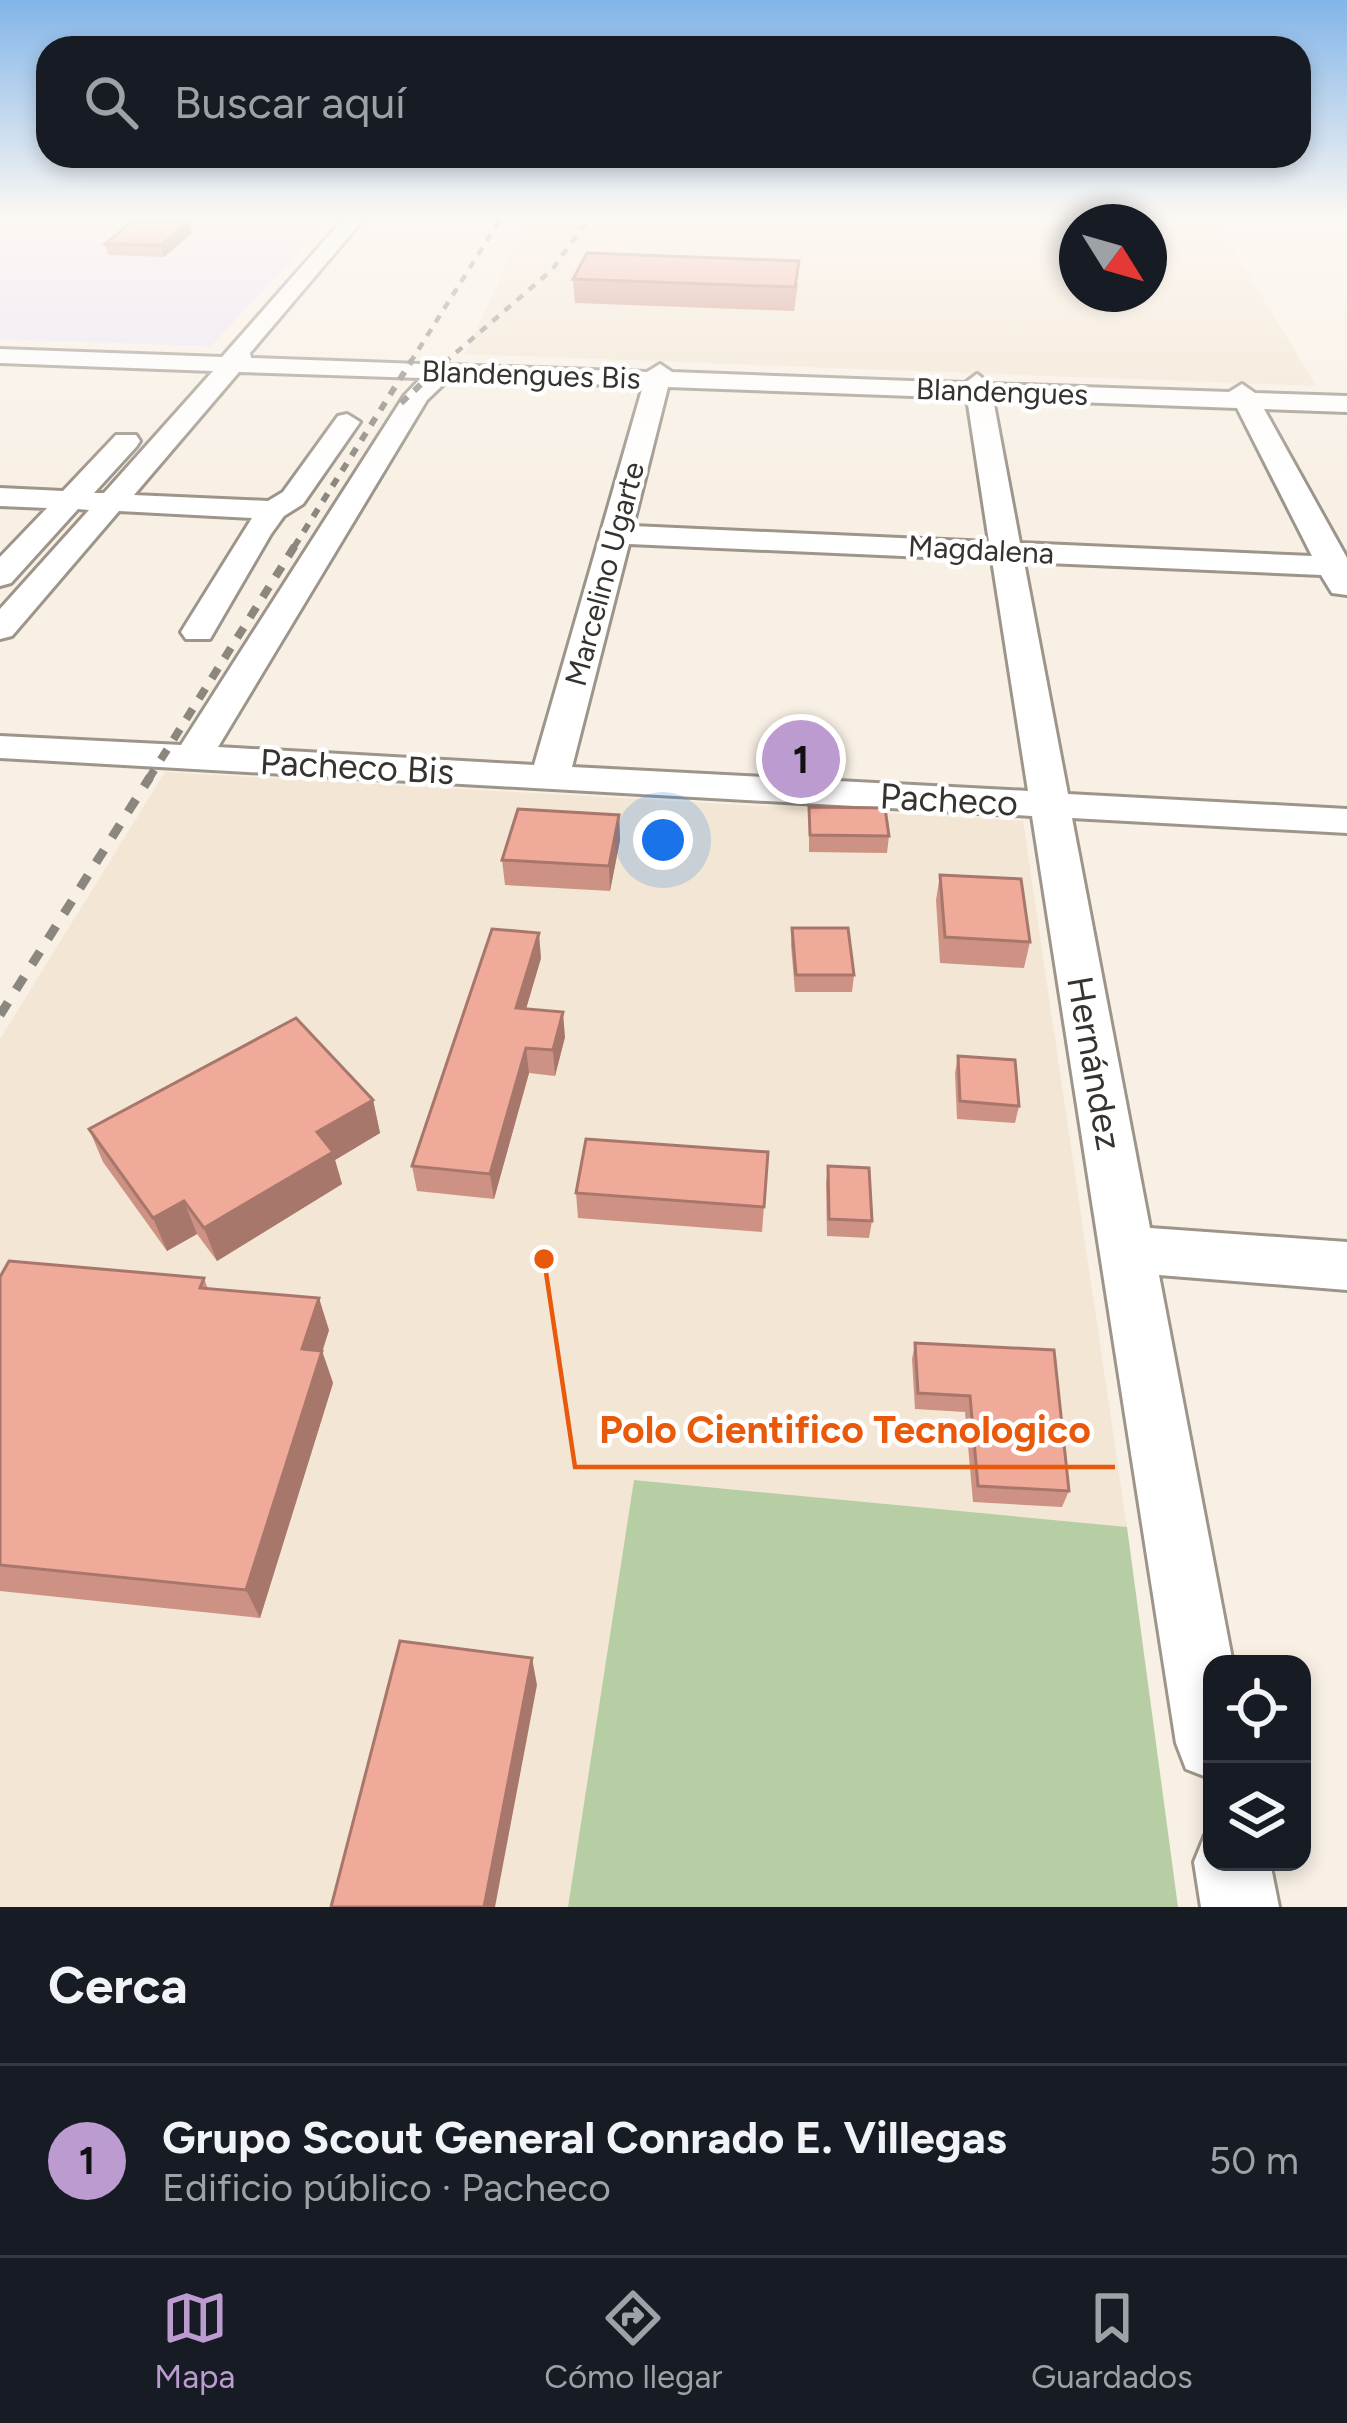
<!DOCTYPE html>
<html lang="es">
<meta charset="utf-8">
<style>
:root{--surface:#171b24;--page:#20242c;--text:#f1f3f6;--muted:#9ea1a6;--line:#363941;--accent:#bb9bd0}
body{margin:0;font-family:Figtree,sans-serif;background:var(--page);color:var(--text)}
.controls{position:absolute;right:36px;bottom:36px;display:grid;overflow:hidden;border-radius:24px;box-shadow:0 6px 18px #0003}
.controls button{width:108px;height:108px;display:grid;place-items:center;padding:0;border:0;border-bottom:3px solid var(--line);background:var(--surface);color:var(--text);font:60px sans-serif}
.compass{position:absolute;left:1059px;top:204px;width:108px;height:108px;border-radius:50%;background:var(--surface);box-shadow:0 6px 18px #0003;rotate:127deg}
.you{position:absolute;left:663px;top:840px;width:42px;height:42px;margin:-30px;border:9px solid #fff;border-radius:50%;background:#1a73e8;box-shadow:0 0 0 18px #1a73e833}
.badge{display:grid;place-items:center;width:78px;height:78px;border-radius:50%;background:var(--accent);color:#111;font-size:39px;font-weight:700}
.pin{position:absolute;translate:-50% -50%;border:6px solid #fff;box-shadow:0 3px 12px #0006}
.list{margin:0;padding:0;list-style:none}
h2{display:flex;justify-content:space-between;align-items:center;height:156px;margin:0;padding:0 48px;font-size:51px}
h2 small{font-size:39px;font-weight:400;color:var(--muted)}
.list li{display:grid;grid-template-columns:78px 1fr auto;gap:36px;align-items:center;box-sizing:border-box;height:192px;padding:0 48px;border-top:3px solid var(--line)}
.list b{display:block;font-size:45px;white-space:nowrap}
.list p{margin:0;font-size:39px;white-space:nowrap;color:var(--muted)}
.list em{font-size:39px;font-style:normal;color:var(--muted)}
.icon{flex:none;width:66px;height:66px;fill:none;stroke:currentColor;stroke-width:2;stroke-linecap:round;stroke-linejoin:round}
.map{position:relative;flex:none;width:1347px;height:1907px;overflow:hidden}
.search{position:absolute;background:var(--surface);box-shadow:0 6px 18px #0003;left:36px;right:36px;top:36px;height:132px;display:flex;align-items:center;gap:30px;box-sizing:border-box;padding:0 42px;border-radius:36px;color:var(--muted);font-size:45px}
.sheet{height:348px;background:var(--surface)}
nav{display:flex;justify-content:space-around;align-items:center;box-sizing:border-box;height:168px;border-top:3px solid var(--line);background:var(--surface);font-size:33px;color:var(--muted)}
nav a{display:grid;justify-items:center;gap:6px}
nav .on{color:var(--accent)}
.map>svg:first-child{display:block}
.commercial{fill:#ece3f9}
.built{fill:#f3e6d4;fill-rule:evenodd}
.green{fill:#b7cea5}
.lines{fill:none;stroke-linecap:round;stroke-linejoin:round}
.minor-casing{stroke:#9d958a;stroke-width:6}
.minor{fill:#fff;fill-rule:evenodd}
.rail-far3{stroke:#8b867e;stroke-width:4.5;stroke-dasharray:8 8;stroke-linecap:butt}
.rail-far2{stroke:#8b867e;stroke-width:6;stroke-dasharray:9 9;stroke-linecap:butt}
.rail-far1{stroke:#8b867e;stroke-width:8;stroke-dasharray:12 12;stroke-linecap:butt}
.rail{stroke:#8b867e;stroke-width:9;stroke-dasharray:15 15;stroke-linecap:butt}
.wall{fill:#ce9284}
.shaded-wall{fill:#a8776c}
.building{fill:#f0aa9a;stroke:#a8776c;stroke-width:3}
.labels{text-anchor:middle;stroke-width:9;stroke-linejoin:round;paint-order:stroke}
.far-street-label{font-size:30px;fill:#36332e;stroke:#fff}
.street-label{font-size:36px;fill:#36332e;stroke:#fff}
.leader{fill:none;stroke:#e8590c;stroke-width:4.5}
.callout-dot{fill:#e8590c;stroke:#fff;stroke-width:4.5}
.callout-label{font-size:39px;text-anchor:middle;font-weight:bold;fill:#e8590c;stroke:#fff;stroke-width:9;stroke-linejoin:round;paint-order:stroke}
</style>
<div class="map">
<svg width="1347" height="1907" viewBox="0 0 1347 1907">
<rect width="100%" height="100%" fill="#f8f0e5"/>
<path class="commercial" d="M0,215H334L211,346L0,339Z"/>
<path class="built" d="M530,215H1213L1316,386L465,354ZM1077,222H1149V294H1077Z
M165,772L1023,821L1127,1527L635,1480L568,1907H0V1039Z"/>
<path class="green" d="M634,1480L1127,1527L1178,1907H568Z"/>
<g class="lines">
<g class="minor-casing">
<path id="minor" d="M347,215H367L250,353L251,358L647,372L660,364L672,372L965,383L977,374L990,384L1229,392L1242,384L1255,393L1347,396V412L1264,409L1347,558V595L1332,593L1321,575L1024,562L1068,794L1347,809V833L1072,818L1150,1228L1347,1242V1290L1159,1275L1233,1664H1212V1779L1186,1769L1176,1743L1032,816L0,758V736L181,745L404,396L421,378L239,372L134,495L268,501L283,492L338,416L347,414L360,422L303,504L284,516L271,534L210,639H186L181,632L252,518L119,511L12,636L0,639V609L89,510L78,509L11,583L0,586V557L47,508L0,506V488L63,491L116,435H136L140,441L136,447L94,493H104L213,371L0,363V349L222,357ZM449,379L643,386L534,765L218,747L427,400ZM668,387L967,398L989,542L633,526ZM993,399L1237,408L1312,556L1020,543ZM629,544L992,560L1028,791L572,767Z
M1212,1832V1862H1270L1279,1907H1201L1194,1862L1205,1835Z"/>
</g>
<use href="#minor" class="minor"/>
<path class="rail-far3" d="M410,363L503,215
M444,363L552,270L591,215"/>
<path class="rail-far2" d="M401,403L447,360
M294,547L412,360"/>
<path class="rail-far1" d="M148,780L296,544"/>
<path class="rail" d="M0,1015L150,777"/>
</g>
<path class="wall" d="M190,222L192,233L164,257L108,255L105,244Z
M573,279L798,284L794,311L575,303Z
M809,807L889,836L887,853L809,852Z
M619,815L620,840L610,891L505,885L502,860Z
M940,875L1030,942L1024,968L940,963L936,900Z
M792,928L854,975L852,992H795L791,945Z
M541,958L526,1008L565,1037L555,1076L529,1073L494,1199L417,1191L412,1166Z
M958,1056L1019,1106L1015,1123L957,1119L955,1073Z
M373,1100L380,1133L335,1160L342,1184L217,1261L197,1234L167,1251L103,1162L89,1129Z
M768,1152L762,1232L578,1218L576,1193Z
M828,1166L872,1221L869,1238L827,1236L826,1183Z
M0,1277L204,1278L208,1289L329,1330L322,1351L333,1383L260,1618L0,1591Z
M915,1343L1069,1491L1062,1507L973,1502L965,1412L915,1409L912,1359Z"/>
<path class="shaded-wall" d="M190,222L192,233L164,257L161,245Z
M619,815L620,840L610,891L609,866Z
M539,933L541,958L519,1033L516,1008Z
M563,1012L565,1037L555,1076L553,1050Z
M526,1048L529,1073L494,1199L490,1174Z
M373,1100L380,1133L335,1160L342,1184L217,1261L204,1228L317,1132Z
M184,1201L197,1234L167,1251L153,1218Z
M319,1298L329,1330L313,1381L302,1349Z
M322,1351L333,1383L260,1618L246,1590Z
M532,1658L537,1685L495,1907H484Z"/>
<path class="building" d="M134,220L190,222L161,245L105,244Z
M587,253L799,261L795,287L573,279Z
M809,807L885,808L889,836L810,835Z
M518,809L619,815L609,866L502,860Z
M940,875L1021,879L1030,942L945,937Z
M792,928H848L854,975H796Z
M492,929L539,933L516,1008L563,1012L553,1050L526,1048L490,1174L412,1166Z
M296,1018L373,1100L317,1132L333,1152L204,1228L184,1201L153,1218L89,1129Z
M958,1056L1015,1060L1019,1106L960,1101Z
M586,1139L768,1152L764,1207L576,1193Z
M828,1166L869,1168L872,1221L829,1219Z
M9,1261L204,1278L200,1288L319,1298L302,1349L322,1351L246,1590L0,1565V1277Z
M915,1343L1054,1350L1069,1491L978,1486L970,1396L918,1393Z
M400,1641L532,1658L484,1907H331Z"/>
<linearGradient id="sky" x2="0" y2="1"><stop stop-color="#82b5e8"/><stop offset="0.45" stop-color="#fcf8f3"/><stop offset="1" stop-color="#fcf8f3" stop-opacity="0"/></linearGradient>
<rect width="1347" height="482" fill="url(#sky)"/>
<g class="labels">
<g class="far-street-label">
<text transform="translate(531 375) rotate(2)" y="10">Blandengues Bis</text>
<text transform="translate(1002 392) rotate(2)" y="10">Blandengues</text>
<text transform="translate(981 550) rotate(3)" y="10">Magdalena</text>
<text transform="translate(605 574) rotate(-75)" y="10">Marcelino Ugarte</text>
</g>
<g class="street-label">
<text transform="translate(357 766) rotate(3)" y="13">Pacheco Bis</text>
<text transform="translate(949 799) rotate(3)" y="13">Pacheco</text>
<text transform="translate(1095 1063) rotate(80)" y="13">Hernández</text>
</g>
</g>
<path class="leader" d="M544 1259L575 1467H1115"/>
<circle class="callout-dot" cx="544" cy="1259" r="12"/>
<g class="callout-label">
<text x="845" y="1443">Polo Cientifico Tecnologico</text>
</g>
</svg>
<div class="controls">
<button><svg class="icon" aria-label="locate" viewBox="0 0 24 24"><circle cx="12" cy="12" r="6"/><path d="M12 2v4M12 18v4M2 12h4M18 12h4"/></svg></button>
<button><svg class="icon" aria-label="layers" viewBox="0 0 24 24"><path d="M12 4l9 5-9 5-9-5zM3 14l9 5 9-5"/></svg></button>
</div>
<svg class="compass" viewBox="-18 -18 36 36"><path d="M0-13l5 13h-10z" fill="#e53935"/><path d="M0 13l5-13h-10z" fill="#9ea1a6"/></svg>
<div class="you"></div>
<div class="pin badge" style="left:801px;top:759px">1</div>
<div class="search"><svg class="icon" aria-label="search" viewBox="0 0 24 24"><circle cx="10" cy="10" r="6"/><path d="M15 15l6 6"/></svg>Buscar aquí</div>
</div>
<section class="sheet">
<h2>Cerca<small></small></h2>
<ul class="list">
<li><span class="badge">1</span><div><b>Grupo Scout General Conrado E. Villegas</b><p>Edificio público · Pacheco</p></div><em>50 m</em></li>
</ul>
</section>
<nav>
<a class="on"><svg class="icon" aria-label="map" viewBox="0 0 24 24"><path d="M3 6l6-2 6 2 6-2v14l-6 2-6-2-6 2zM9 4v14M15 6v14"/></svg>Mapa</a>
<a><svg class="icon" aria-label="directions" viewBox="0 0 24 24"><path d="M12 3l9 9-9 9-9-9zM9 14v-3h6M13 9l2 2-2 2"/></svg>Cómo llegar</a>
<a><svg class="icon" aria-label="saved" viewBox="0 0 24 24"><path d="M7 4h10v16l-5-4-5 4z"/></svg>Guardados</a>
</nav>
